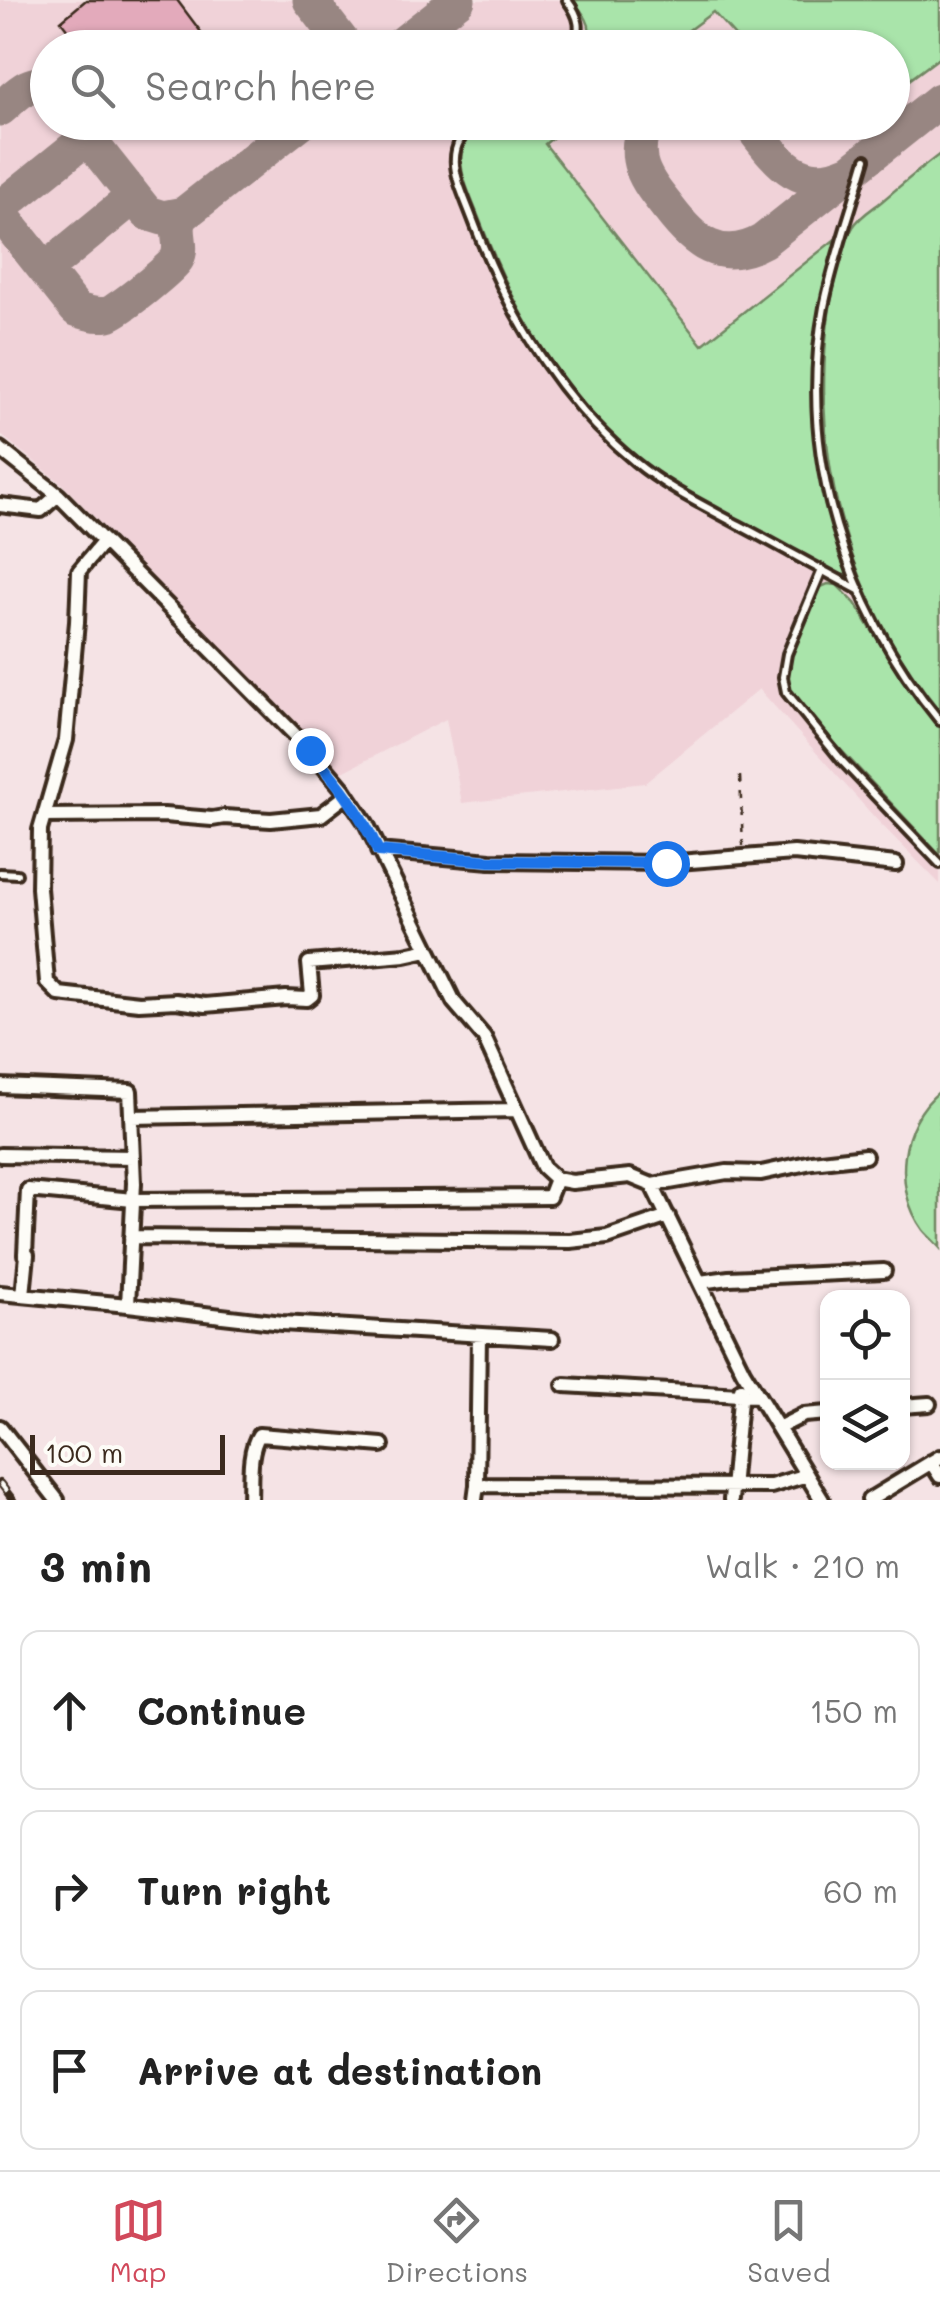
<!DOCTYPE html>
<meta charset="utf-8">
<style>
:root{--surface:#fff;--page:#f6f6f6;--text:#222;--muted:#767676;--line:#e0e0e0;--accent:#d1495b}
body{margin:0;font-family:Mali,sans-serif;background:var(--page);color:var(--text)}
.controls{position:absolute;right:30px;bottom:30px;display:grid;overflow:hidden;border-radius:20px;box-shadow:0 2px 8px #0004}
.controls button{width:90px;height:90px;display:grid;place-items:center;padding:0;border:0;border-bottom:2px solid var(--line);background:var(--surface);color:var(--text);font:50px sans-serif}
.scale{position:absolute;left:30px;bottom:25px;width:195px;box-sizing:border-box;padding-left:10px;border:5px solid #3b2a1e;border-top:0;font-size:28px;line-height:35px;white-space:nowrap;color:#3b2a1e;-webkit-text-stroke:8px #fdfcf7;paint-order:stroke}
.stop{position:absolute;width:30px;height:30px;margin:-22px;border:8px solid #1a73e8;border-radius:50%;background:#fff}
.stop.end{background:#1a73e8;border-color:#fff;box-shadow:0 2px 10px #0008}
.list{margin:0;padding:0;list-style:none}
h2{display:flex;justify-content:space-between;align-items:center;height:130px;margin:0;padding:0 40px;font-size:42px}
h2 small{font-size:32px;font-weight:400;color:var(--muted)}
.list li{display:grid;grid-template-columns:65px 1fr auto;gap:30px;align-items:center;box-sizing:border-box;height:160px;margin:0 20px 20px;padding:0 20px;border:2px solid var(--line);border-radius:20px}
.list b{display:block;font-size:38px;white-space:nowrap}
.list em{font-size:32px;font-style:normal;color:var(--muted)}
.icon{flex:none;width:55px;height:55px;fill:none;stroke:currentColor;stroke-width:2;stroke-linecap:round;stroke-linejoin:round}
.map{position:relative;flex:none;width:940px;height:1500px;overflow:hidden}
.search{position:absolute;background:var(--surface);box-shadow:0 2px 8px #0004;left:30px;right:30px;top:30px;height:110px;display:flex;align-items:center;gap:25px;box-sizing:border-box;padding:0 35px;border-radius:55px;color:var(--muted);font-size:38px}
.sheet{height:670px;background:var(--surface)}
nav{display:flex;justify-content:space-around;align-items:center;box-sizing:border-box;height:140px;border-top:2px solid var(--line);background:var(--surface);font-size:28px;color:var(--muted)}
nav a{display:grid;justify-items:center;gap:5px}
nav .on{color:var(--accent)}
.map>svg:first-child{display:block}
.built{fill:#f0d2d8;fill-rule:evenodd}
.green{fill:#a9e4aa;stroke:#728764;stroke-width:2.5}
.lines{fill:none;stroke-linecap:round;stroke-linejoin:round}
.taxiway{stroke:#988682;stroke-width:35}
.building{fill:#e3aabb;stroke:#3b2a1e;stroke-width:2.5}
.lane-casing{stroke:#3b2a1e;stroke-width:14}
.street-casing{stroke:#3b2a1e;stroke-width:20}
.path{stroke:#3b2a1e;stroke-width:2.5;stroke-dasharray:8 8;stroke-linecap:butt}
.lane{stroke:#fdfcf7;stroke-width:6}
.street{stroke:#fdfcf7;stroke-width:12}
.rail-casing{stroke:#3b2a1e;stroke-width:8}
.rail{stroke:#fdfcf7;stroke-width:4;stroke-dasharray:11;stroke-linecap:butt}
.route{stroke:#1a73e8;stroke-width:12}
</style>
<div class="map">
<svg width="940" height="1500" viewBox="0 0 940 1500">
<rect width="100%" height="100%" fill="#f5e3e5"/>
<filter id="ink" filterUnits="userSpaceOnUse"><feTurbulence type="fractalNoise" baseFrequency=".01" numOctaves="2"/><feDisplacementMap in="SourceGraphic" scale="20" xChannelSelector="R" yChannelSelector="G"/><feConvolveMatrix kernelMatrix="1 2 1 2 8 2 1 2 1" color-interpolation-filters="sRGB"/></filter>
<g filter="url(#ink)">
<path class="built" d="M0,0H940V884L877,820L759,689L645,783L462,803L446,719L339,774L298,727L61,483L0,434ZM48,48H892V122H48Z"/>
<path class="green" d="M573,0H940V57L893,92L892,48L745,47L713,12L666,47H585C585,42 588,38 589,33C592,22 579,9 573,0Z
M482,123H571L545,144L702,345L834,240V251C827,276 819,301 816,327C805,405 818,500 848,572L847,576C819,568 779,542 752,527C717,508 680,490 648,466C566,405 514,311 479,218C465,181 446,152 482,123Z
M940,154V711C865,619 825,509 824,390C824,357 826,324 833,292C838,271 842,246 853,227C859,217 872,209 881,202C901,185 920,169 940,154Z
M828,584L837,585L855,603L900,676L940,727V855L812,719L789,687L787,678L789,660L821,587Z
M940,1091V1248C935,1242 928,1236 923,1230C892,1188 900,1123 940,1091Z"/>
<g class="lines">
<path class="taxiway" d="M310,0L347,48
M397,48L458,0
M0,109C14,98 30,77 48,87
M75,122L147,213L163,218L184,214L301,122
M646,122C629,160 646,180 669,209C694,242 720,265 763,241L940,100
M748,122C776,158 798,194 848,172
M11,199L73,149
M0,213L76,309C86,313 97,316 108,314C117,312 173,267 177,259C185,243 171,228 184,214
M59,258L121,207"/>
</g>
<path class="building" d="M86,0H177L213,48H82L61,21Z"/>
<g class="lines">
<g class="lane-casing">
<path id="lane" d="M567,0C579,16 584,30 571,48
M476,122C439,150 459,183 472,218C506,310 557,398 635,462C665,487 704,506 739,525C779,546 819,569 859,590
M638,122L643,129
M866,159C852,208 834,257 824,307C796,454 846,607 940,721
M822,570L787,654L783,677L786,692L842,761L940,864
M0,873L17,874"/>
</g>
<g class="street-casing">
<path id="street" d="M0,449L58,495L310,750L344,790L366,823L454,1002L484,1037L543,1167L556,1179L572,1182L630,1176L652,1185L743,1371L822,1500
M0,505L41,510L58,495
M104,541L79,571L77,622L66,740L40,830L39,888L47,982L59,994L139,1003L176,1001L205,1005L286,998L307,999L312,995L309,963L405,955L428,950
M44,816L164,815L212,819L224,817L271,820L321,815L347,795
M378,851L490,861L665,863L794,853L896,864
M0,1086L130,1091L134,1183L128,1305L282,1323L552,1339
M131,1117L517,1110
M0,1155L133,1157
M652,1185L727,1172L761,1173L812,1162L865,1156
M131,1237L570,1241L607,1237L668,1216
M700,1282L729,1278L884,1271
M0,1293L128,1305
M23,1295L27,1255L25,1254L28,1190L133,1200L549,1197L556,1179
M564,1385L758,1396
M902,1406L929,1404
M0,1427L57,1500
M778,1428L804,1415L828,1413
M931,1462L940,1476
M477,1485L479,1336
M250,1500C251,1480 248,1452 259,1435L382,1445
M475,1500L477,1485L771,1486L807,1475
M731,1500L741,1389
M869,1500L940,1457"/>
</g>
<path class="path" d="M740,776L743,846"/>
<use href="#lane" class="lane"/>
<use href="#street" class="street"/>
<g class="rail-casing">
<path id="rail" d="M0,1483L13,1500"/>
</g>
<use href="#rail" class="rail"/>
</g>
</g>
<g class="lines" filter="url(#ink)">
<path class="route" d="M310,750C337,782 361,812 378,851L490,861L666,863"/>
</g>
</svg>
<div class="controls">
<button><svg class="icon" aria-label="locate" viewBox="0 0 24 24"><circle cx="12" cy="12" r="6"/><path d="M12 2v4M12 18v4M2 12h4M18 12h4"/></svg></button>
<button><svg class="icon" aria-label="layers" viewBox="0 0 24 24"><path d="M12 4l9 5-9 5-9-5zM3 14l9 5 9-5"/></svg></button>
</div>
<div class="scale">100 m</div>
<div class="stop" style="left:666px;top:863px"></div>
<div class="stop end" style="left:310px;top:750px"></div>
<div class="search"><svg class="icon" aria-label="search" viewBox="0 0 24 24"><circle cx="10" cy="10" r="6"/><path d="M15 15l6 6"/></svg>Search here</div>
</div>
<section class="sheet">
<h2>3 min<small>Walk · 210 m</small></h2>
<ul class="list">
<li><svg class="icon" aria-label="ahead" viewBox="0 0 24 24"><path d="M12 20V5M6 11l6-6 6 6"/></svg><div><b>Continue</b></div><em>150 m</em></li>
<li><svg class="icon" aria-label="right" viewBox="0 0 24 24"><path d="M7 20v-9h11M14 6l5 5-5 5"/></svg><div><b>Turn right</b></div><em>60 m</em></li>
<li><svg class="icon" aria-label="arrive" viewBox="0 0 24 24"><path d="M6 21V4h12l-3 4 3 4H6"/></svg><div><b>Arrive at destination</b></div></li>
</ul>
</section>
<nav>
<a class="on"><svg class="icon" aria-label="map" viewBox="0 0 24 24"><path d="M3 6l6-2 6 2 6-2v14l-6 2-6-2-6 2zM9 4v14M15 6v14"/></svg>Map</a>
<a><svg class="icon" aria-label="directions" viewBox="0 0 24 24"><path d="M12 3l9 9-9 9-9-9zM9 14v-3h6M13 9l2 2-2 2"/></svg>Directions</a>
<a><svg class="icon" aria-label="saved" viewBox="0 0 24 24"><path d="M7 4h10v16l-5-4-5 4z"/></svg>Saved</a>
</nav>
